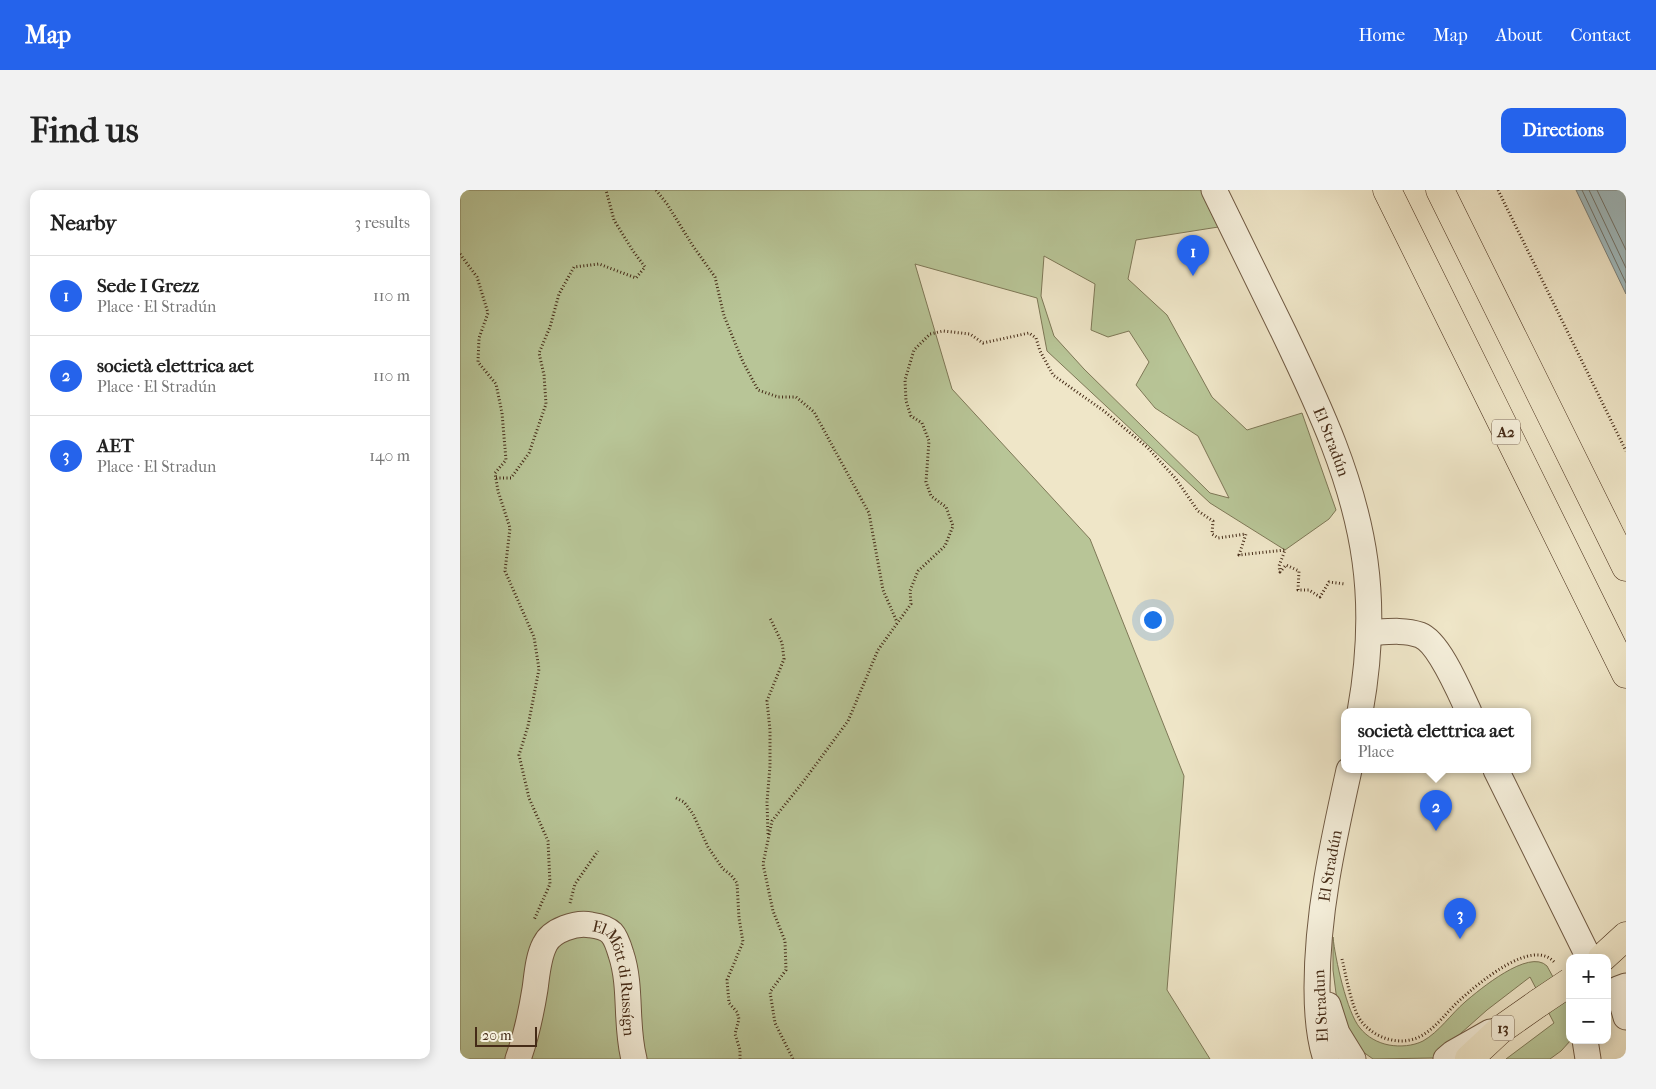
<!DOCTYPE html>
<meta charset="utf-8">
<style>
:root{--surface:#fff;--page:#f2f2f2;--text:#222;--muted:#767676;--line:#e0e0e0;--accent:#2563eb}
body{margin:0;font-family:"IM FELL French Canon",serif;background:var(--page);color:var(--text)}
.controls{position:absolute;right:15px;bottom:15px;display:grid;overflow:hidden;border-radius:10px;box-shadow:0 2px 12px #0003}
.controls button{width:45px;height:45px;display:grid;place-items:center;padding:0;border:0;border-bottom:1px solid var(--line);background:var(--surface);color:var(--text);font:25px sans-serif}
.scale{position:absolute;left:15px;bottom:12px;width:62px;box-sizing:border-box;padding-left:5px;border:2px solid #452b17;border-top:0;font-size:14px;line-height:18px;white-space:nowrap;color:#452b17;-webkit-text-stroke:4px #f5efdb;paint-order:stroke}
.you{position:absolute;left:692px;top:429px;width:18px;height:18px;margin:-12px;border:4px solid #fff;border-radius:50%;background:#1a73e8;box-shadow:0 0 0 8px #1a73e833}
.badge{display:grid;place-items:center;width:32px;height:32px;border-radius:50%;background:var(--accent);color:#fff;font-size:16px;font-weight:700}
.pin{position:absolute;translate:-50% -41px;filter:drop-shadow(0 1px 2px #0008)}
.pin::after{content:'';position:absolute;top:26px;width:18px;height:15px;background:inherit;clip-path:polygon(0 0,100% 0,50% 100%)}
.popup{position:absolute;left:881px;top:518px;width:190px;height:65px;box-sizing:border-box;display:grid;place-content:center;border-radius:10px;background:var(--surface);filter:drop-shadow(0 1px 4px #0005);font-size:16px;white-space:nowrap;color:var(--muted)}
.popup b{font-size:19px;color:var(--text)}
.popup::after{content:'';position:absolute;left:50%;top:100%;margin-left:-10px;border:10px solid transparent;border-top-color:var(--surface)}
.list{margin:0;padding:0;list-style:none}
h2{display:flex;justify-content:space-between;align-items:center;height:65px;margin:0;padding:0 20px;font-size:21px}
h2 small{font-size:16px;font-weight:400;color:var(--muted)}
.list li{display:grid;grid-template-columns:32px 1fr auto;gap:15px;align-items:center;box-sizing:border-box;height:80px;padding:0 20px;border-top:1px solid var(--line)}
.list b{display:block;font-size:19px;white-space:nowrap}
.list p{margin:0;font-size:16px;white-space:nowrap;color:var(--muted)}
.list em{font-size:16px;font-style:normal;color:var(--muted)}
.map{position:relative;flex:none;width:1166px;height:869px;overflow:hidden;border-radius:10px}
header{display:flex;align-items:center;gap:30px;box-sizing:border-box;height:70px;padding:0 25px;background:var(--accent);color:#fff}
header strong{font-size:24px}
nav{display:flex;gap:28px;margin-inline-start:auto;font-size:18px}
.intro{display:flex;align-items:center;justify-content:space-between;box-sizing:border-box;height:120px;padding:0 30px}
h1{margin:0;font-size:35px}
.button{padding:12px 22px;border-radius:10px;background:var(--accent);color:#fff;font-size:18px;font-weight:700}
main{display:flex;gap:30px;padding:0 30px}
aside{flex:1;background:var(--surface);border-radius:10px;box-shadow:0 2px 12px #0003}
.map>svg:first-child{display:block}
.green{fill:#b8c597;stroke:#7e7857;fill-rule:evenodd}
.water{fill:#a0bcc1;stroke:#7c827d}
.lines{fill:none;stroke-linecap:round;stroke-linejoin:round}
.shore{stroke:#72746c;stroke-width:1}
.minor-casing{stroke:#705a43;stroke-width:27}
.major-casing{stroke:#452b17;stroke-width:29}
.highway-casing{stroke:#452b17;stroke-width:29}
.path{stroke:#452b17;stroke-width:3;stroke-dasharray:1 2.5;stroke-linecap:butt}
.minor{stroke:#f5efdb;stroke-width:25}
.major{stroke:#efe6c8;stroke-width:28}
.highway{stroke:#efe6c8;stroke-width:28}
.major-bridge-casing{stroke:#452b17;stroke-width:29;stroke-linecap:butt}
.major-bridge{stroke:#efe6c8;stroke-width:28}
.labels{text-anchor:middle;stroke-width:4.5;stroke-linejoin:round;paint-order:stroke}
.shield{fill:#f5efdb;stroke:#7a6652;stroke-width:1}
.shield-label{font-size:15px;font-weight:bold;fill:#452b17}
.street-label{font-size:16px;fill:#452b17;stroke:#f5efdb}
</style>
<header>
<strong>Map</strong>
<nav><a>Home</a><a>Map</a><a>About</a><a>Contact</a></nav>
</header>
<div class="intro"><h1>Find us</h1><a class="button">Directions</a></div>
<main>
<aside>
<h2>Nearby<small>3 results</small></h2>
<ul class="list">
<li><span class="badge">1</span><div><b>Sede I Grezz</b><p>Place · El Stradún</p></div><em>110 m</em></li>
<li><span class="badge">2</span><div><b>società elettrica aet</b><p>Place · El Stradún</p></div><em>110 m</em></li>
<li><span class="badge">3</span><div><b>AET</b><p>Place · El Stradun</p></div><em>140 m</em></li>
</ul>
</aside>
<div class="map">
<svg width="1166" height="869" viewBox="0 0 1166 869">
<rect width="100%" height="100%" fill="#efe6c8"/>
<filter id="stains"><feTurbulence type="fractalNoise" baseFrequency=".004" numOctaves="4"/><feColorMatrix values="0 0 0 0 .2 0 0 0 0 .09 0 0 0 0 .02 0 0 0 .5 -.17"/></filter>
<radialGradient id="worn" r=".72"><stop offset=".6" stop-color="#630" stop-opacity="0"/><stop offset="1" stop-color="#630" stop-opacity=".3"/></radialGradient>
<path class="green" d="M0,0H754L771,35L676,50L668,89L707,125L752,207L787,240L842,223L876,320L869,329L825,360L750,313L587,161L577,108L455,74L492,199L630,349L724,586L707,800L750,869H0ZM584,66L635,94L631,140L648,147L669,141L689,172L676,195L695,218L738,246L769,308L750,303L624,179L594,146L581,106Z
M873,747C875,768 887,823 900,838C907,847 918,853 929,855C940,857 953,856 963,851C979,842 991,824 1005,812C1019,800 1069,758 1087,776L1110,818V850H1111L1101,861L1090,869H1046L1094,833L1070,787L1027,820L973,868L913,869L899,859L892,851L877,811L873,780Z"/>
<path class="water" d="M1116,0H1166V104Z"/>
<g class="lines">
<path class="shore" d="M1122,0L1166,93
M1129,0L1166,78
M1137,0L1166,60"/>
<g class="minor-casing">
<g id="minor">
<path id="s1" d="M754,0C778,48 801,96 824,143C859,216 894,290 905,371C912,422 909,472 900,522"/>
<path d="M909,443C925,442 944,439 960,445C979,452 1000,503 1009,522"/>
<path d="M1036,580L1129,768"/>
<path d="M1166,796L1158,799L1166,827"/>
<path d="M868,815L877,843L893,869"/>
<path d="M1125,850L1128,869"/>
<path id="s2" d="M58,869C67,844 71,824 75,799C77,785 78,767 85,754C92,740 116,732 131,735C152,738 155,744 161,764C172,797 165,835 174,869"/>
<path id="s3" d="M866,869C858,846 857,821 857,798C857,723 873,652 889,580"/>
<path d="M986,869L993,863L1030,842"/>
</g>
</g>
<g class="major-casing">
<path id="major" d="M1142,768L1166,746
M1009,869L1040,840L1080,812"/>
</g>
<g class="highway-casing">
<path id="highway" d="M927,0L1166,484
M980,0L1166,377"/>
</g>
<path class="path" d="M196,0L207,14L233,56L255,87L264,126L283,172L298,200L318,207H336L354,222L409,323L423,400L437,432
M1038,0L1166,261
M0,64L17,87L28,123L19,148L18,172L36,194L42,223L46,270L35,283L38,301L50,338L45,381L74,447L79,479L68,536L59,565L69,608L88,651L90,694L74,730
M36,288H51L69,263L86,214L84,185L79,163L90,137L99,104L114,77L139,74L176,88L185,77L173,61L154,30L146,0
M216,608L224,612L233,624L248,657L263,679L271,685L277,693L279,728L283,752L267,790L269,813L277,822L279,829L275,844L280,860V869
M308,644L307,612L310,576V540L307,511L324,469L322,453L310,428
M110,713L115,694L138,661
M882,769C886,786 891,814 899,828C911,847 938,857 959,847C976,839 987,821 1001,809C1018,794 1073,746 1095,773
M333,869L315,833L310,802L326,780L325,751L313,721L303,674L312,631L343,592L388,531L418,460L451,414L450,401L458,381L485,356L493,336L486,317L471,306L466,292L469,251L462,233L451,226L446,211L445,190L454,160L470,144L483,141L510,144L523,153L569,143L576,148L580,161L593,185L644,221L688,258L716,289L738,321L753,331L752,344L758,348L786,344L779,365L825,360L819,376L820,382L826,375L839,381L838,400H849L860,407L869,392L885,394"/>
<use href="#minor" class="minor"/>
<use href="#major" class="major"/>
<use href="#highway" class="highway"/>
<g class="major-bridge-casing">
<path id="major-bridge" d="M1080,812L1110,792"/>
</g>
<use href="#major-bridge" class="major-bridge"/>
</g>
<g class="labels">
<g class="shield">
<rect x="1032" y="229.5" width="28" height="25" rx="4"/>
<rect x="1032" y="825.5" width="22" height="25" rx="4"/>
</g>
<g class="shield-label">
<text x="1046" y="247">A2</text>
<text x="1043" y="843">13</text>
</g>
<g class="street-label">
<text dy="6" stroke="none"><textPath href="#s1" startOffset="278">El Stradún</textPath></text>
<text dy="6" stroke="none"><textPath href="#s3" startOffset="195">El Stradún</textPath></text>
<text dy="6" stroke="none"><textPath href="#s2" startOffset="236">El Mött di Russígn</textPath></text>
<text transform="translate(860 816) rotate(-93)" y="6">El Stradun</text>
</g>
</g>
<rect width="100%" height="100%" filter="url(#stains)"/>
<rect width="100%" height="100%" fill="url(#worn)"/>
</svg>
<div class="controls">
<button>+</button>
<button>−</button>
</div>
<div class="scale">20 m</div>
<div class="you"></div>
<div class="pin badge" style="left:733px;top:86px">1</div>
<div class="pin badge" style="left:976px;top:641px">2</div>
<div class="popup"><b>società elettrica aet</b>Place</div>
<div class="pin badge" style="left:1000px;top:749px">3</div>
</div>
</main>
